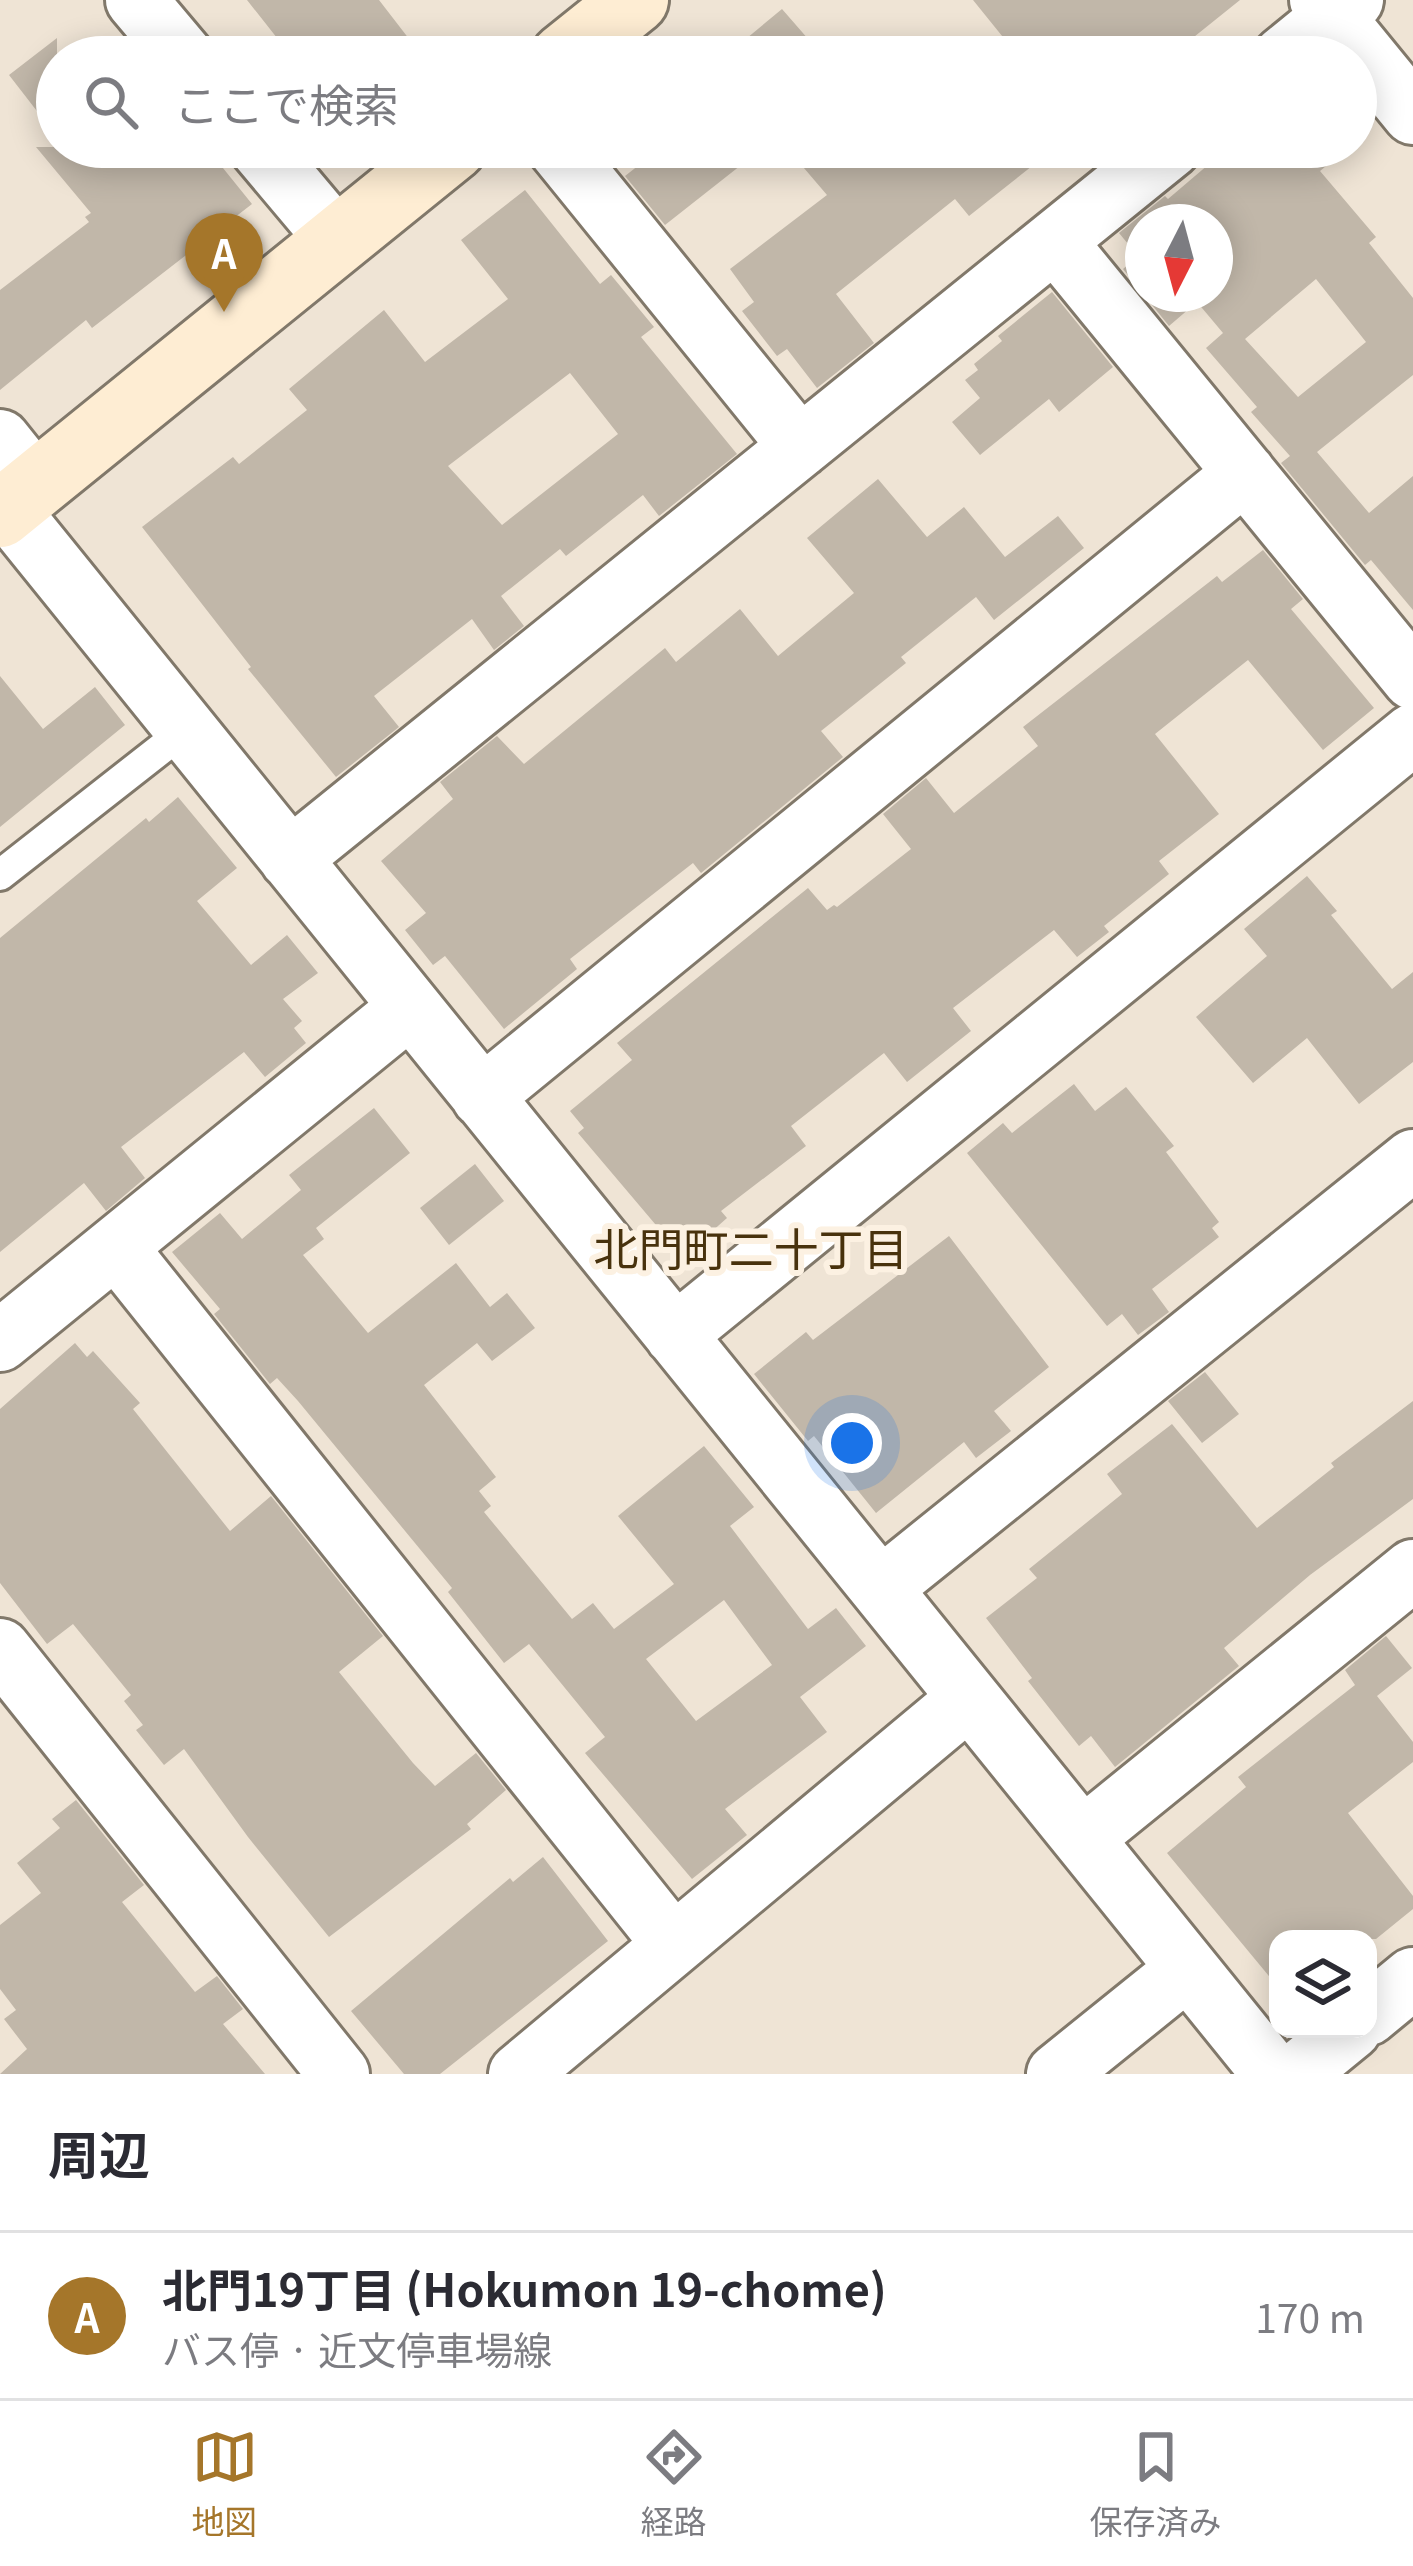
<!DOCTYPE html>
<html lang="ja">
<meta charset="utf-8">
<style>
:root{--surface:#fff;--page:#f7f7f7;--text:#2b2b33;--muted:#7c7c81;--line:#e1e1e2;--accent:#a5762a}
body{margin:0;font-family:Georgia,"Noto Sans JP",serif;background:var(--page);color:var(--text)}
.controls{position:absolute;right:36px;bottom:36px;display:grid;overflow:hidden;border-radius:24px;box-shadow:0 6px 30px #0003}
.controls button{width:108px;height:108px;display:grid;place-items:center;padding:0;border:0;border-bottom:3px solid var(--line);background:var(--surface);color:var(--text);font:60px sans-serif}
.compass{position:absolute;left:1125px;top:204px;width:108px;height:108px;border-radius:50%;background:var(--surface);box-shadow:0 6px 30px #0003;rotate:186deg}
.you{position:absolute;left:852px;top:1443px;width:42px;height:42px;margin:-30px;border:9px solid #fff;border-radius:50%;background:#1a73e8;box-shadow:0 0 0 18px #1a73e833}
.badge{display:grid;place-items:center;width:78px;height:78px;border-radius:50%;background:var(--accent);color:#fff;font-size:39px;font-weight:700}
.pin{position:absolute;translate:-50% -99px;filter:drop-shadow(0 3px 6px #0008)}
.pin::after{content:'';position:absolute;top:63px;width:42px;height:36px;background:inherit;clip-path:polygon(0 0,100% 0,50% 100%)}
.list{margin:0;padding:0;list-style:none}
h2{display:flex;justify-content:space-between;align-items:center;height:156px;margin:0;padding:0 48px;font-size:51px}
h2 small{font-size:39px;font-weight:400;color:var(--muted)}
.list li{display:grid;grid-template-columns:78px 1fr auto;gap:36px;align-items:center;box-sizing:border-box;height:168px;padding:0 48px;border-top:3px solid var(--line)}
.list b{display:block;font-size:45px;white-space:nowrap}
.list p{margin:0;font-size:39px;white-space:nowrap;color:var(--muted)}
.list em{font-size:39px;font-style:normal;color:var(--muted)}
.icon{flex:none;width:66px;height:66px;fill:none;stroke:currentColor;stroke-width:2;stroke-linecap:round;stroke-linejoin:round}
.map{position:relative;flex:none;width:1413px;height:2074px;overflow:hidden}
.search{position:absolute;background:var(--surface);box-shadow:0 6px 30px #0003;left:36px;right:36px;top:36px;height:132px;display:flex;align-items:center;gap:30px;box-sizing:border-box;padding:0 42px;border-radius:66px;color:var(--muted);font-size:45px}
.sheet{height:324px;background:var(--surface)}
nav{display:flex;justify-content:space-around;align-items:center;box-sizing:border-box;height:168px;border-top:3px solid var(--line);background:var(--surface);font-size:33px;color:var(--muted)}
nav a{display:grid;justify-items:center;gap:6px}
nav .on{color:var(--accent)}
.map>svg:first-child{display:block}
.building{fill:#c1b7a9;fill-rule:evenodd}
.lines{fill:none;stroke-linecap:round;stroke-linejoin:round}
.lane-casing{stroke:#81786a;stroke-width:36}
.street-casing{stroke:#81786a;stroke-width:66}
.secondary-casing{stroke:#81786a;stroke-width:72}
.lane{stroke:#fff;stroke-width:30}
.street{stroke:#fff;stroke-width:60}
.secondary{stroke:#feedd3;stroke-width:66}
.labels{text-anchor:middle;stroke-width:12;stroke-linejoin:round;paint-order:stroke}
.neighbourhood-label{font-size:45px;fill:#48320d;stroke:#fcf1e2}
</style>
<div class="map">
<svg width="1413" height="2074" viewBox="0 0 1413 2074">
<rect width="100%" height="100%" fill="#efe4d5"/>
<path class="building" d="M247,0H379L423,57H292Z
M973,0H1240L1169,57H1019Z
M782,9L809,40L789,57H724Z
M57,38V137L9,75Z
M36,147H130L143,163L163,147H206L252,204L92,328L86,320L0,390V290L89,222L85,217L91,213Z
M662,147H764L665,225L625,176Z
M786,147H1056L969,216L955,199L836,294L874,343L817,388L787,349L777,356L742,311L754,302L730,269L827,195Z
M1229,147H1349L1320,171L1376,237L1369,243L1413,298V375L1317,452L1369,513L1413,476V610L1371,560L1365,565L1281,463L1290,456L1251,412L1257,407L1206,348L1223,333L1197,302L1169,326L1123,269L1138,256L1119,233L1165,196L1168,199ZM1143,222H1215V294H1143ZM1316,279L1366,342L1298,397L1245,339Z
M525,190L600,284L611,275L654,327L641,337L737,454L659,516L643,495L566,556L560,549L501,596L524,626L494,650L472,619L374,696L399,727L336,777L248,669L251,667L142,527L233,457L239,464L307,410L289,389L384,310L425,362L508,299L461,240ZM570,373L618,434L502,525L448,466Z
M1052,292L1113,367L1059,412L1049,399L980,455L952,422L980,398L965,380L978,370L974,364L1002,341L998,336Z
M878,479L927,537L964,507L1005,557L1058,516L1084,548L994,620L976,597L901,657L906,663L821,731L843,757L701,873L693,863L570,959L577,969L504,1029L445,956L433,965L405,930L426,913L381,861L453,799L440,782L497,736L524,764L665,648L676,662L740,609L778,656L854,593L807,538Z
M1263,550L1303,599L1291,609L1374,708L1323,750L1248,660L1155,734L1219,814L1159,861L1169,874L1104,926L1109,932L1077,957L1054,930L953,1008L971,1031L907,1082L884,1053L791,1126L806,1146L721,1211L727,1218L683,1257L578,1133L584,1128L570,1111L632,1060L617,1043L808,888L827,910L834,905L837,907L911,849L883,814L926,778L954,813L1038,746L1023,727L1217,576L1222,582Z
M0,676L43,729L95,687L125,725L0,827Z
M178,797L237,868L197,901L251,965L287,935L318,973L283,999L302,1021L294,1028L306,1043L265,1077L244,1052L121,1147L145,1178L106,1211L84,1183L0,1252V938L146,818L149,822Z
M1307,876L1337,911L1331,915L1392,989L1413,972V1062L1359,1104L1307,1038L1253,1083L1196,1017L1267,956L1244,929Z
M1074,1084L1095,1111L1126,1087L1174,1146L1166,1152L1219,1222L1212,1228L1219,1237L1152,1289L1169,1312L1138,1335L1122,1314L1107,1326L967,1153L1003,1123L1012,1133Z
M374,1108L410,1153L316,1228L324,1239L303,1255L368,1333L456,1263L490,1307L507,1293L535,1328L492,1361L477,1343L424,1385L496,1477L479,1491L491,1506L484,1512L572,1619L593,1603L614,1629L674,1584L618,1516L704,1446L754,1507L730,1526L808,1629L836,1608L866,1646L800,1697L827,1732L725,1809L747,1835L692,1879L585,1753L605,1737L529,1644L504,1663L448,1592L452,1588L298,1401L277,1378L270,1384L214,1314L220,1309L172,1252L220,1213L242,1239L301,1190L289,1175ZM724,1600L772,1665L696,1721L646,1659Z
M475,1164L504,1201L449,1245L420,1208Z
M949,1236L1049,1367L994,1411L1011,1431L976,1458L964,1442L876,1513L814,1436L808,1441L754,1374L806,1332L813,1340Z
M75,1343L87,1357L93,1351L140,1403L133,1409L230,1531L271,1496L383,1636L339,1672L413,1763L435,1786L476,1753L506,1790L467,1824L471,1829L329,1937L248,1837L184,1749L164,1765L136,1730L143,1725L124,1701L131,1695L73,1624L47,1644L0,1583V1409Z
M1205,1372L1239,1414L1202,1443L1168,1401Z
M1413,1401V1499L1310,1575L1224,1648L1239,1666L1115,1767L1091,1736L1079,1746L1028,1681L1032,1678L986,1618L1037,1578L1029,1569L1122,1494L1107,1474L1172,1424L1257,1528L1334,1467L1331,1463Z
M1386,1636L1412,1668L1377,1696L1413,1742V1762L1348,1813L1413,1896V1909L1376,1939H1278V1987L1167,1853L1246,1787L1238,1777L1355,1685L1345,1670Z
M76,1800L144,1885L122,1902L195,1992L217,1976L243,2009L223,2024L265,2074H0L27,2049L4,2019L16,2010L0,1989V1925L41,1893L17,1863L60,1828L52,1819Z
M543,1857L608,1941L440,2074H404L351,2011L510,1878L513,1882Z"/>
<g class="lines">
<g class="lane-casing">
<path id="lane" d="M0,875L185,730"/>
</g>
<g class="street-casing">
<path id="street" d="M136,0L184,57
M1320,0L1413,114
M1283,57L1353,0
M259,147L338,241
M557,147L800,447
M1055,241L1413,679
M0,440L36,485
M7,508L1273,2074
M290,859L1171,147
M482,1097L1245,473
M116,1247L673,1944
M675,1335L1413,734
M0,1341L408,1009
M881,1588L1413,1160
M0,1649L339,2074
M1084,1837L1413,1570
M1368,2015L1413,1978
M519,2074L968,1699
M1057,2074L1186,1970
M1296,2074L1351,2029"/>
</g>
<g class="secondary-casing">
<path id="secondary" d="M564,57L635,0
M0,514L453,147"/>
</g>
<use href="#lane" class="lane"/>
<use href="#street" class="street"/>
<use href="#secondary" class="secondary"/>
</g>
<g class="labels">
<g class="neighbourhood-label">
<text x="751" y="1266">北門町二十丁目</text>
</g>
</g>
</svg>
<div class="controls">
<button><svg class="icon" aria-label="layers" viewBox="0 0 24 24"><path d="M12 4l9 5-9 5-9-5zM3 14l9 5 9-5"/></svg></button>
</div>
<svg class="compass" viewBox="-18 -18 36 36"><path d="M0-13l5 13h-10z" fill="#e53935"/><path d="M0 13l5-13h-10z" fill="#7c7c81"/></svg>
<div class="you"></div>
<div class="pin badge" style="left:224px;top:312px">A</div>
<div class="search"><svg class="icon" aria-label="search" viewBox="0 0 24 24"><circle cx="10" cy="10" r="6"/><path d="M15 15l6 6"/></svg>ここで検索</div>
</div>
<section class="sheet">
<h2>周辺<small></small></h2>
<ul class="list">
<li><span class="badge">A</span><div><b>北門19丁目 (Hokumon 19-chome)</b><p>バス停 · 近文停車場線</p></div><em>170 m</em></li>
</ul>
</section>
<nav>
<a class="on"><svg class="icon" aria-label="map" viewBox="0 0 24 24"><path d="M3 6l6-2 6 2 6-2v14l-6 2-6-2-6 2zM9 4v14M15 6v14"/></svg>地図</a>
<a><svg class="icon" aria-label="directions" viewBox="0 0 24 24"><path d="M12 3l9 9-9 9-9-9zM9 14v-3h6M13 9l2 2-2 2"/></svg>経路</a>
<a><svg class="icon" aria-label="saved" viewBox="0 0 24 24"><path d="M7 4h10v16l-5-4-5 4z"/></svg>保存済み</a>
</nav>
